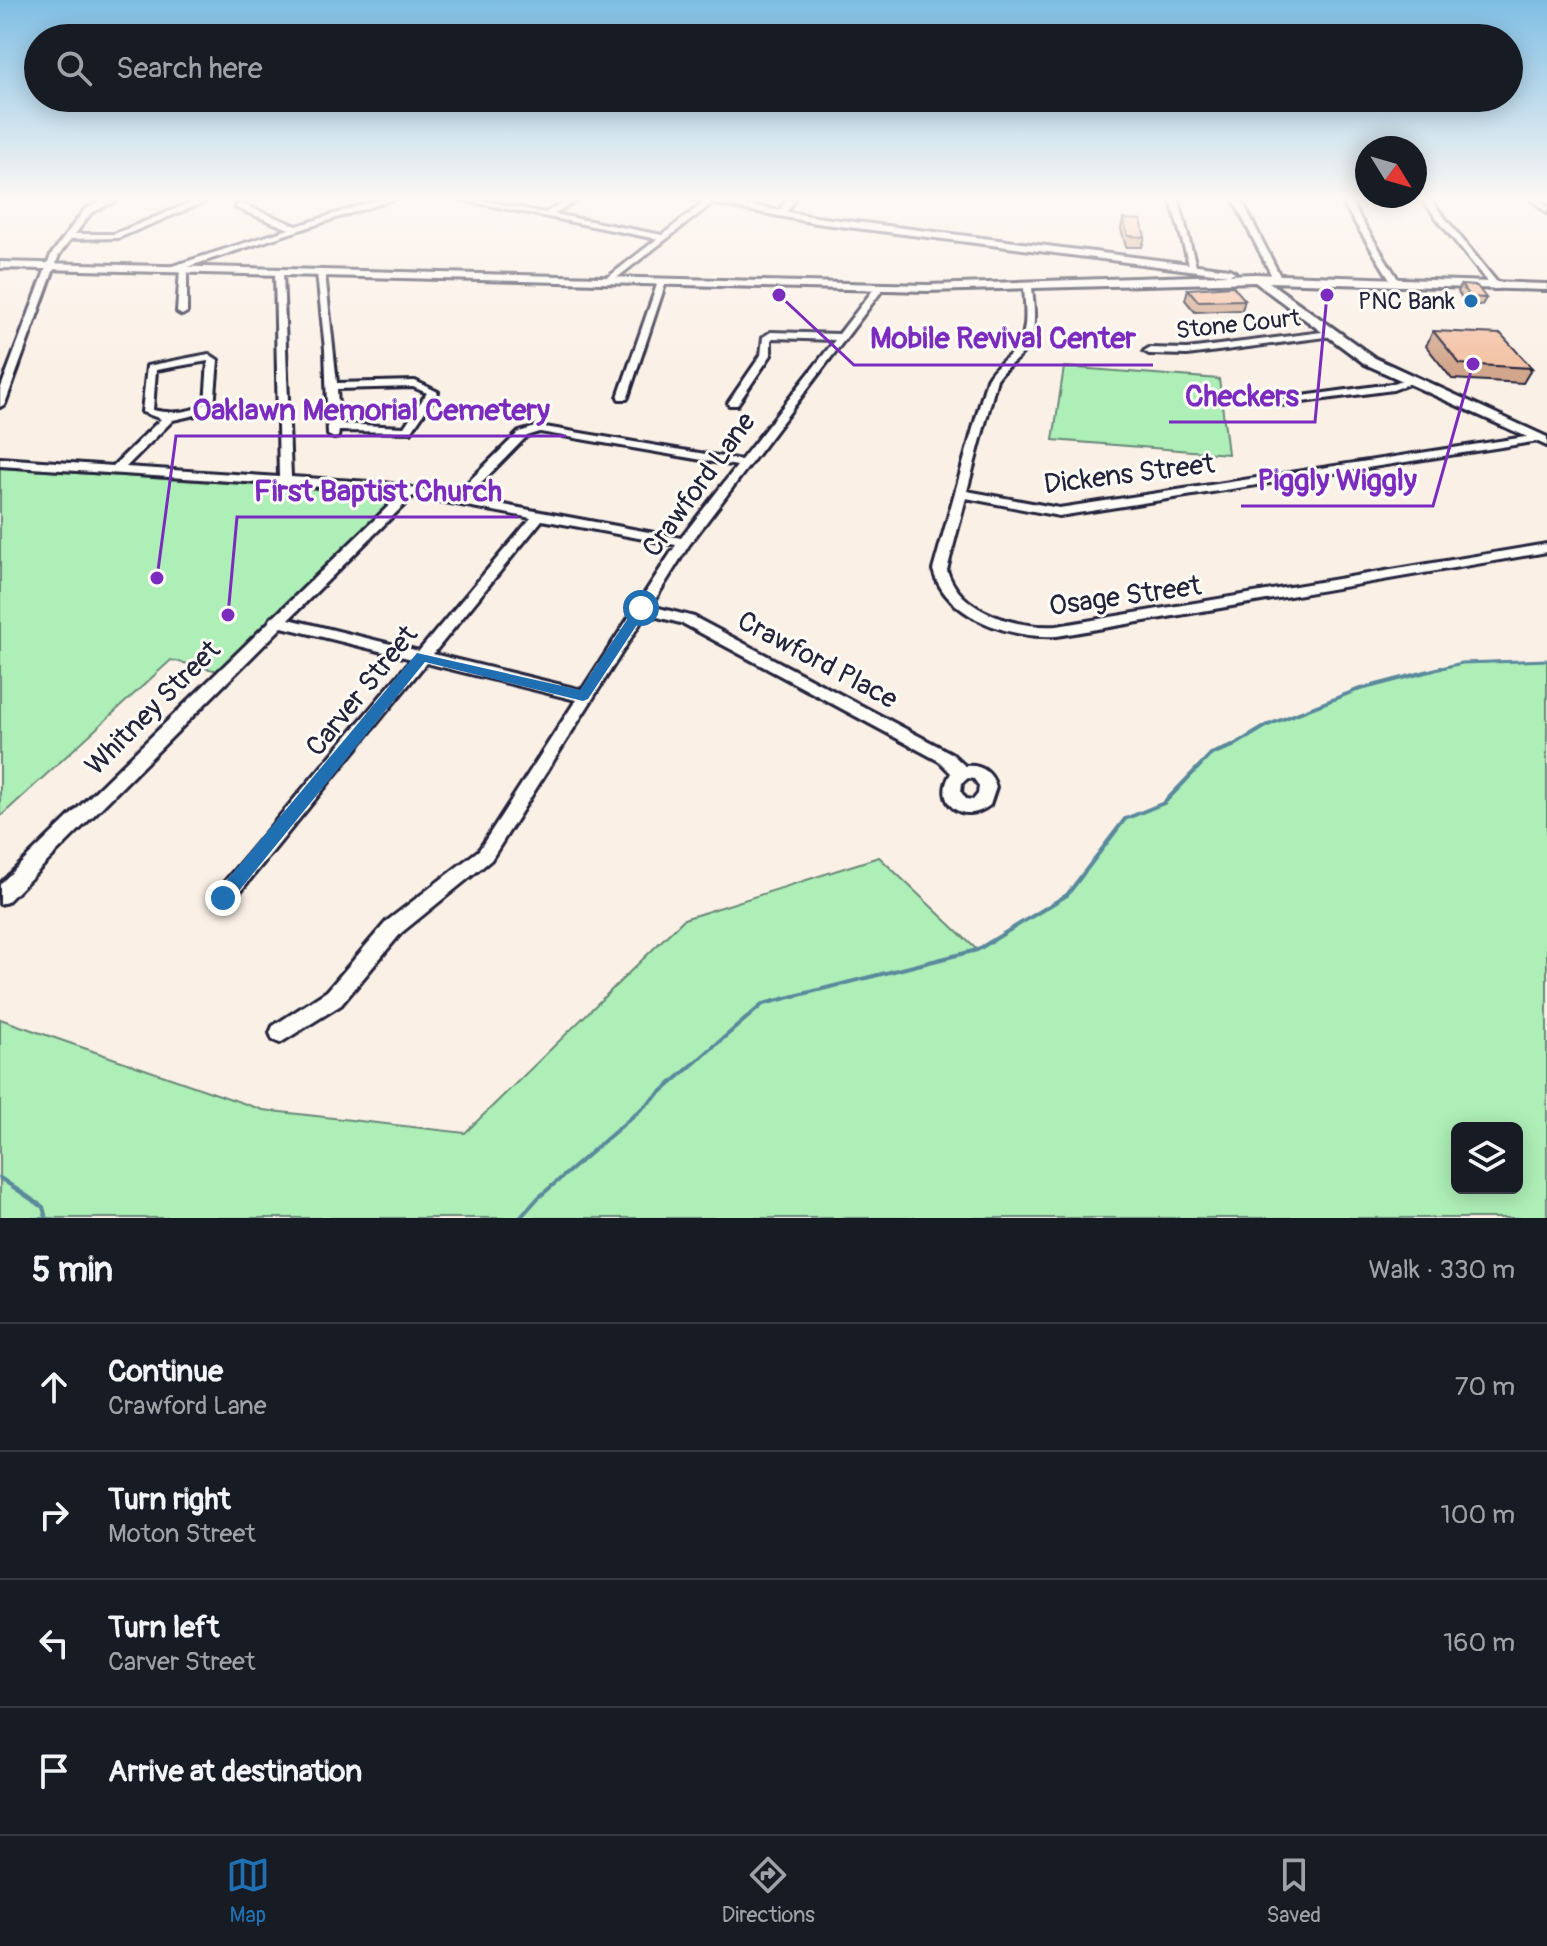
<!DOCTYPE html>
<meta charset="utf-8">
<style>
:root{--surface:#171b24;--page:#242831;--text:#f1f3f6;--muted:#9ea1a6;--line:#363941;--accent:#1f6fb2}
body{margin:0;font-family:Pangolin,sans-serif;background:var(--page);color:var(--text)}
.controls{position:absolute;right:24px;bottom:24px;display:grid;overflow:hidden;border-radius:12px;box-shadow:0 4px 20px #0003}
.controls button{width:72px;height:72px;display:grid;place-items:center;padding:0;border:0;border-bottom:2px solid var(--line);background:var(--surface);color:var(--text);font:40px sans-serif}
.compass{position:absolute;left:1355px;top:136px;width:72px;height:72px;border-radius:50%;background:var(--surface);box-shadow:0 4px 20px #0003;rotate:127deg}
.stop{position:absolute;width:24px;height:24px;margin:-18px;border:6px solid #1f6fb2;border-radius:50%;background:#fff}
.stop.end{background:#1f6fb2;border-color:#fff;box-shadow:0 2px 8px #0008}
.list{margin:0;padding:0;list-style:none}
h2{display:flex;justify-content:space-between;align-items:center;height:104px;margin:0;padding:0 32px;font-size:34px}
h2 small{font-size:26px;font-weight:400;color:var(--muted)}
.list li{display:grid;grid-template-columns:52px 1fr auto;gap:24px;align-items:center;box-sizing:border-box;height:128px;padding:0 32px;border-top:2px solid var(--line)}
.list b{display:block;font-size:30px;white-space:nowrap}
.list p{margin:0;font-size:26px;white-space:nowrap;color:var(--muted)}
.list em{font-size:26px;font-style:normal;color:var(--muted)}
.icon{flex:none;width:44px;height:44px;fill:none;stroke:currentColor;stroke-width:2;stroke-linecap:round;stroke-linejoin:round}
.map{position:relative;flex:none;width:1547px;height:1218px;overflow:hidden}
.search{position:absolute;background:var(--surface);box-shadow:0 4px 20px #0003;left:24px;right:24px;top:24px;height:88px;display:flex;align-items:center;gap:20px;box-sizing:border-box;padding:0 28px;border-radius:44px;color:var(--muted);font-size:30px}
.sheet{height:616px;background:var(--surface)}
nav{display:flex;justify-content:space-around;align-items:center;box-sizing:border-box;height:112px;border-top:2px solid var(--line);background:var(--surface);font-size:22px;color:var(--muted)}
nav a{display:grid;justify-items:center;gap:4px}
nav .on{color:var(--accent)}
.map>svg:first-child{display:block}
.green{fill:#aeefb7;stroke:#688879;stroke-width:2;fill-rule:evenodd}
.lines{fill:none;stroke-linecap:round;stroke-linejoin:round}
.stream-far1{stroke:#5a899c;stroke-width:3}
.stream{stroke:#5a899c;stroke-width:4}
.minor-casing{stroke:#22223b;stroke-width:6}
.major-casing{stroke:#22223b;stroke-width:6}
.minor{fill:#fdfcf7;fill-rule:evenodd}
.major{fill:#fdfcf7;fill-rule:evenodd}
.wall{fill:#d1a68c;stroke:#22223b;stroke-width:2}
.building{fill:#f3c1a3;stroke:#22223b;stroke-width:2}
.route{fill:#1f6fb2}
.poi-dot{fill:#1f6fb2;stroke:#fdfcf7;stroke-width:3}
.labels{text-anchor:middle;stroke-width:6;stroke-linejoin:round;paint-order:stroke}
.far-poi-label{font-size:24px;fill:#22223b;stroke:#fdfcf7;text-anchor:end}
.far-street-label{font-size:24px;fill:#22223b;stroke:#fdfcf7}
.street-label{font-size:28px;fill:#22223b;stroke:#fdfcf7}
.leader{fill:none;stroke:#7b2cbf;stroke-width:3}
.callout-dot{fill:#7b2cbf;stroke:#fdfcf7;stroke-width:3}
.callout-label{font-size:30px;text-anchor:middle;font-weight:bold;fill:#7b2cbf;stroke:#fdfcf7;stroke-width:6;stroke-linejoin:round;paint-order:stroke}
</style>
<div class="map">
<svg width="1547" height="1218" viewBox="0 0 1547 1218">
<rect width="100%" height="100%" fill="#fbf0e6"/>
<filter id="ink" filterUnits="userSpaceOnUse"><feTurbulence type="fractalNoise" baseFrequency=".0125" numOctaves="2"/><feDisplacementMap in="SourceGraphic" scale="16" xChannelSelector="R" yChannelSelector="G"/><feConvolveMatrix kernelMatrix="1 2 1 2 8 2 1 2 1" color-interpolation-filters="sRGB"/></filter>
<g filter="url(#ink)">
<path class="green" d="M1064,367L1219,379L1228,454L1053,440Z
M0,468L393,494L397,497L218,671L171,660L0,817Z
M1547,660V1218H0V1019L263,1110L465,1133L684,919L879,857L977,950L1067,895L1125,819L1164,803L1211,754L1233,746L1268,725L1357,690L1462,663ZM1517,1128V1188H1457V1128Z"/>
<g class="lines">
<path class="stream-far1" d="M1433,670L1462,663L1547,660"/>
<path class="stream" d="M0,1178L43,1207L46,1218
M520,1218L538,1198L763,1004L977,950L1067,895L1125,819L1164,803L1211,754L1233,746L1268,725L1357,690L1441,668"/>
<g class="minor-casing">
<path id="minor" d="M112,197H123L91,213L75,234H114L205,197H216L118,238L71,239L59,255L5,404L0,407V390L51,255L85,209Z
M387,197H400L187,267V312L182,315L177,312L180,269L172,272L168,269L169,267L289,229L236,208V204H242L297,226Z
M448,197H465L545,213L572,197H582L554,214L662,235L707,200L714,202L610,283L606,280L607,278L657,239Z
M788,197H796L784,216H778L777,214Z
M1170,197H1178L1197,270L1190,268Z
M1232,197H1240L1281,278L1280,280L1273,278Z
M1339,197H1347L1401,284L1400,286L1393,284Z
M1420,197H1428L1499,285V289H1493Z
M1529,197H1538L1547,207V213Z
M279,269L283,272L291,477L385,483L454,496L519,432L539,426L741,460L835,340L773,338L771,340V355L737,405H729L728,403L761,355L763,337L771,332L839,334L877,285H883V289L689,545L651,606L694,617L951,753L965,766C981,764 992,772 996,787L990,805C964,826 932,803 951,773L939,761L684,624L646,614L491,860L401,933L341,1005L280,1043L273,1040L270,1033L273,1026L327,991L387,921L479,850L576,700L426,663L230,904L223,906L216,904L214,898L216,892L412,659L282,627L7,902L0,904V884L269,622L271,618L275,616L401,494L385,491L0,466V458L113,466L161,419L142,412L147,366L209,354L218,360L214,407L204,413L173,420L126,467L279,477L275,272ZM208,361L205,404C189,413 170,414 153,410L156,370ZM540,432L737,466L681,538L466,498L527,436ZM413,496L531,518L419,651L289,619ZM542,520L676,545L582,690L433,654ZM968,778L974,779L979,786L978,794L973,800L966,799L961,792L962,783Z
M321,270L325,273L337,383L415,381L438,392L411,432L339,431L338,437L334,438L328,435L325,349L317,273ZM413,387L427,393L404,427L339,424L337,389Z
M662,279L666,282L628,397L627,399H619L618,397L658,282Z
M1028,284L1032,287C1034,311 1039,337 1020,356C1012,364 1003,369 997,379L967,491L1059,508L1539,435L1545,438L1539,441L1059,516L966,498L947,570C959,612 1018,629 1057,626L1547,544V552L1057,636C1012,639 946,618 933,570L987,379C994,366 1004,361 1014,351C1030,335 1025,307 1024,287Z
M1330,331L1335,334L1333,336L1187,355L1149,354L1144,351L1149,348L1187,349Z
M1410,377L1414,378V382L1393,390L1280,405L1275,402L1280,399L1391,384Z"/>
</g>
<g class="major-casing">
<path id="major" d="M679,197H703L816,217L1229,269L1235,272L1229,275L816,223Z
M0,262L927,285L1255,274L1547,284V290L1269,282L1375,358L1547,437V446L1365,364L1255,282L927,291L0,268Z"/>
</g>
<use href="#minor" class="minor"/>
<use href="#major" class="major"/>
</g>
<path class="wall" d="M1123,219L1145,237L1142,247H1126L1121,229Z
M1461,285L1486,298L1482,305L1466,304L1458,292Z
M1188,289L1245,300L1242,310L1195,312L1185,300Z
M1433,331L1532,368L1523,383L1452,379L1426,346Z"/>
<path class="building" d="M1123,219L1141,220L1145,237L1128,236Z
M1461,285L1477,286L1486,298L1470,297Z
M1233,286L1245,300L1198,301L1188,289Z
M1433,331L1501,334L1532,368L1460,364Z"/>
</g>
<linearGradient id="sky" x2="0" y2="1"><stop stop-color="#7ebee4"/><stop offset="0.54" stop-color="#fdf8f4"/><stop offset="1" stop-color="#fdf8f4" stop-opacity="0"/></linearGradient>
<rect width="1547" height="368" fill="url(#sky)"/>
<path class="route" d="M641,603L648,608L588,699L583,701L425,662L229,903H217V892L417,653L580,690L637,605Z"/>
<circle class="poi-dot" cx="1471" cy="301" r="8"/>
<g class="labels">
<g class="far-poi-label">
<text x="1455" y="309">PNC Bank</text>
</g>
<g class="far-street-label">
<text transform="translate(1238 324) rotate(-6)" y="8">Stone Court</text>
</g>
<g class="street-label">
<text transform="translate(1129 473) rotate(-7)" y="10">Dickens Street</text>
<text transform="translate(698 484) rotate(-54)" y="10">Crawford Lane</text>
<text transform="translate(1125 595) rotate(-8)" y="10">Osage Street</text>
<text transform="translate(818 659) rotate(28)" y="10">Crawford Place</text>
<text transform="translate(361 690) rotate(-51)" y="10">Carver Street</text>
<text transform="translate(152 707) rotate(-45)" y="10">Whitney Street</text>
</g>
</g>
<path class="leader" d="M779 295L854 365H1153M1327 295L1315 422H1169M157 578L176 436H566M1473 364L1433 506H1241M228 615L237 517H518"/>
<g class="callout-dot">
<circle cx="779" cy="295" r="8"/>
<circle cx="1327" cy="295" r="8"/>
<circle cx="157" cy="578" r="8"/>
<circle cx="1473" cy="364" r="8"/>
<circle cx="228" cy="615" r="8"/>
</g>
<g class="callout-label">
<text x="1003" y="348">Mobile Revival Center</text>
<text x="1242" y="406">Checkers</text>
<text x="371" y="420">Oaklawn Memorial Cemetery</text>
<text x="1337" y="490">Piggly Wiggly</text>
<text x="378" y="501">First Baptist Church</text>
</g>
</svg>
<div class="controls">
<button><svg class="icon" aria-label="layers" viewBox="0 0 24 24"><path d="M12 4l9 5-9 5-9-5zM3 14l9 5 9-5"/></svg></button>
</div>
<svg class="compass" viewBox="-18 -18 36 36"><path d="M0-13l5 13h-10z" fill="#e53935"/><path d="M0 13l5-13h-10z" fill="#9ea1a6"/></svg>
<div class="stop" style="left:641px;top:608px"></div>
<div class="stop end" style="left:223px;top:898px"></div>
<div class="search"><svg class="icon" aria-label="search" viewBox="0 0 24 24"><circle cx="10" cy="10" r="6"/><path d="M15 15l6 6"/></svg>Search here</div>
</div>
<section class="sheet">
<h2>5 min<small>Walk · 330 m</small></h2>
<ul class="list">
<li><svg class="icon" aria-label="ahead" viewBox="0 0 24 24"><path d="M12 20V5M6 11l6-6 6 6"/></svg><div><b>Continue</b><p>Crawford Lane</p></div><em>70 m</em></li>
<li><svg class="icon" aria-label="right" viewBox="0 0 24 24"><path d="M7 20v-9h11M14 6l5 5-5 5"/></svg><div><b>Turn right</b><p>Moton Street</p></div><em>100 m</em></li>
<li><svg class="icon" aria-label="left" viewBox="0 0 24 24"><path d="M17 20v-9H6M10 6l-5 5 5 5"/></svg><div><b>Turn left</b><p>Carver Street</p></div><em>160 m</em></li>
<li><svg class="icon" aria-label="arrive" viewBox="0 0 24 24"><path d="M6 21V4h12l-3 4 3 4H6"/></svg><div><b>Arrive at destination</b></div></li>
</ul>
</section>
<nav>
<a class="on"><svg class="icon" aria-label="map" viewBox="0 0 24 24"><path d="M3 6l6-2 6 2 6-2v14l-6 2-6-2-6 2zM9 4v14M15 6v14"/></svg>Map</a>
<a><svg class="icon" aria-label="directions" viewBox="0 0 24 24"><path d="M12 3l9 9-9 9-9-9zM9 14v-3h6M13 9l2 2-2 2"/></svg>Directions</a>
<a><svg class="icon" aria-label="saved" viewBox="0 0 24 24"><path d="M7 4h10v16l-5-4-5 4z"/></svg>Saved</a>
</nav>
